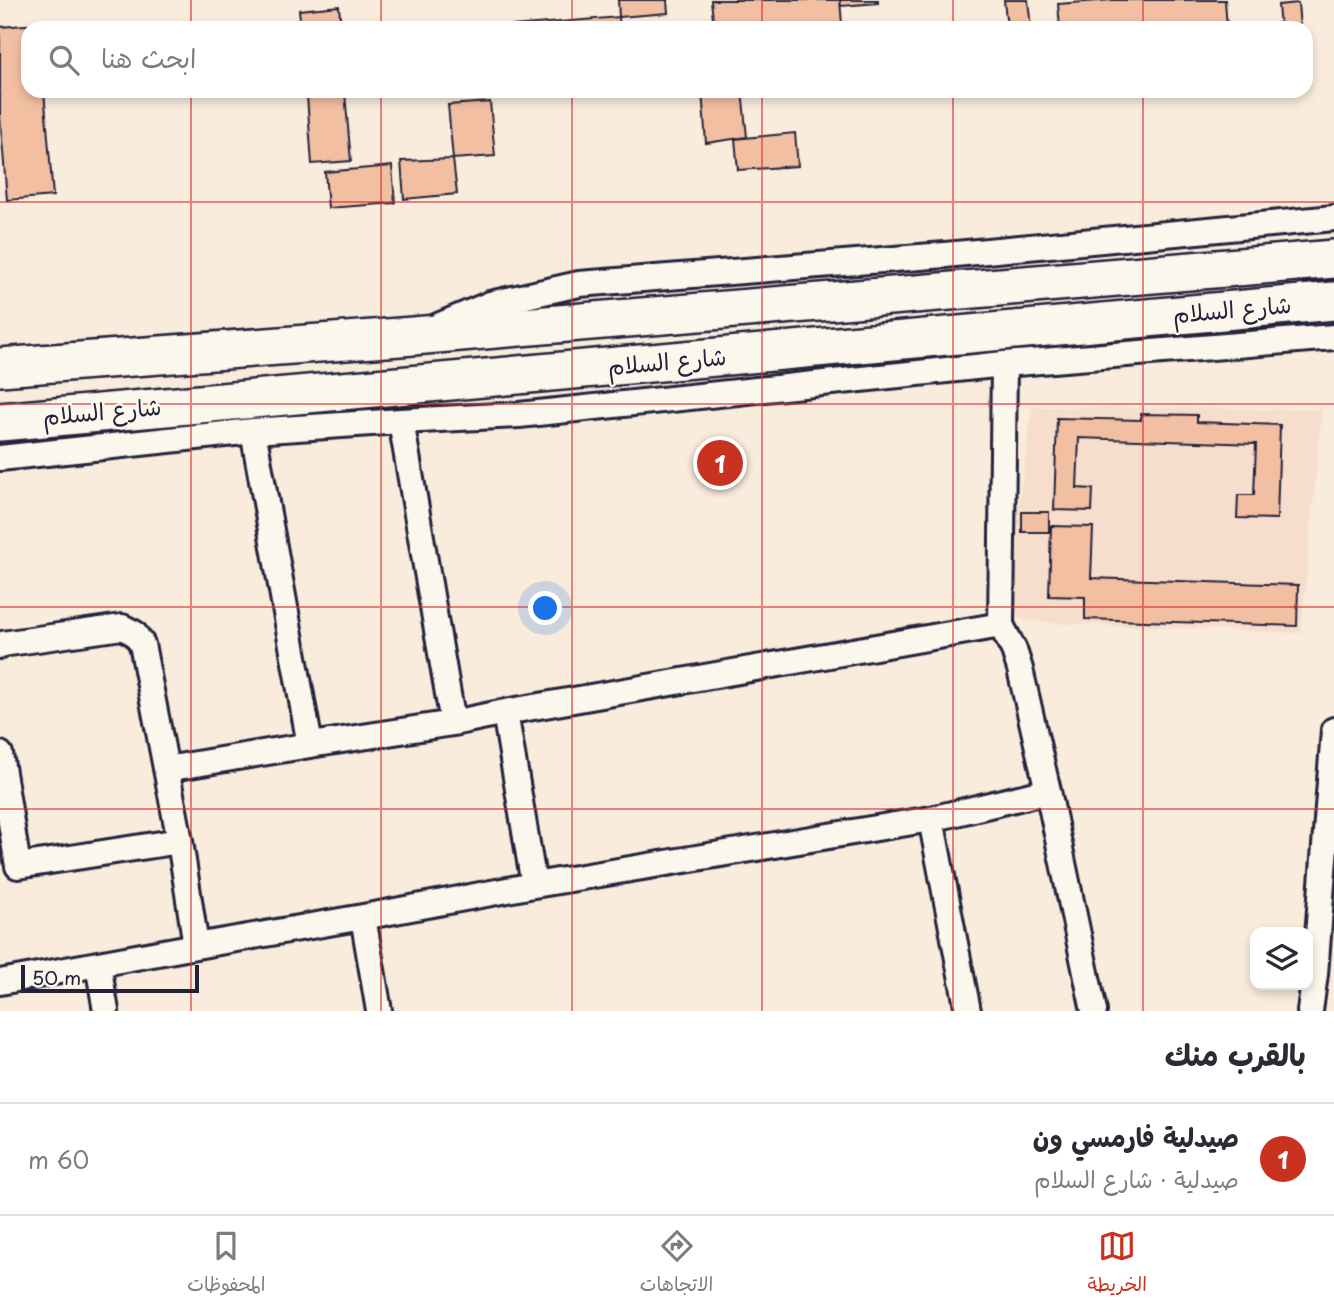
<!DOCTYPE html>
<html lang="ar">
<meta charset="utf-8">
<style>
:root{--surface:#fff;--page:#f2f2f3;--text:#2b2b33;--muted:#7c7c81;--line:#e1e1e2;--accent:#c8321e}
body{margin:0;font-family:"Playpen Sans","Playpen Sans Arabic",sans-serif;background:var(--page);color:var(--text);direction:rtl}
.controls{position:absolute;right:21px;bottom:21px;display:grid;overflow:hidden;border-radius:14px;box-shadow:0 4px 10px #0003}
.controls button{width:63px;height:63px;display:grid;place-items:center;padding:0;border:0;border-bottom:2px solid var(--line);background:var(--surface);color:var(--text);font:35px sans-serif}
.scale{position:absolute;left:21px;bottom:18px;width:178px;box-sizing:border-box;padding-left:7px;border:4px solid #22223b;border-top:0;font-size:19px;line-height:24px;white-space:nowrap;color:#22223b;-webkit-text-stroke:5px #fbf7ec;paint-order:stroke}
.you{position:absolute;left:546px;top:609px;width:24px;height:24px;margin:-18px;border:5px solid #fff;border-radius:50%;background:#1a73e8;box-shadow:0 0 0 10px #1a73e833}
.badge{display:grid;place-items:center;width:46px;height:46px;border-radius:50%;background:var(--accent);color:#fff;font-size:23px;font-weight:700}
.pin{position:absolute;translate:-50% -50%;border:4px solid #fff;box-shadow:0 2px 7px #0006}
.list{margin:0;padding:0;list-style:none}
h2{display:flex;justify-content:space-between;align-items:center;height:91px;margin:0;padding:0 28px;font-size:30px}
h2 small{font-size:23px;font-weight:400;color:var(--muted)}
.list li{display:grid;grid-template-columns:46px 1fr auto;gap:21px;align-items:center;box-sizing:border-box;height:112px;padding:0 28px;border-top:2px solid var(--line)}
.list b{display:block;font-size:26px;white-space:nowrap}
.list p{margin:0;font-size:23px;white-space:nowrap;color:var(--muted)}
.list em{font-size:23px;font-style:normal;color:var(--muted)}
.icon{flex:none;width:38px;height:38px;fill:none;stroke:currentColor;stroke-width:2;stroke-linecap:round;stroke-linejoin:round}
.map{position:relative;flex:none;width:1334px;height:1011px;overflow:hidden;direction:ltr}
.search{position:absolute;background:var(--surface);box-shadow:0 4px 10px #0003;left:21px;right:21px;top:21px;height:77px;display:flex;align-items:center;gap:18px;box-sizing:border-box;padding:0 24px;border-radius:21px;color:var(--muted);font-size:26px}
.sheet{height:203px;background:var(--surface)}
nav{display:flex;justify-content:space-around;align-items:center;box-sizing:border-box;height:98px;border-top:2px solid var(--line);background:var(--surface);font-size:19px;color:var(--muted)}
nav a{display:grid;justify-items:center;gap:4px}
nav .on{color:var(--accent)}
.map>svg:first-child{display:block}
.built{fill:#f7decc}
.building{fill:#f2bfa3;stroke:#22223b;stroke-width:2}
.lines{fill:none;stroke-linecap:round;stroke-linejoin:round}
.minor-casing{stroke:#22223b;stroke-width:30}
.highway-casing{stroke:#22223b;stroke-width:42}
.minor{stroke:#fbf7ec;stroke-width:24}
.highway{stroke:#fbf7ec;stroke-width:37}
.grid{fill:none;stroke:#d62828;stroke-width:2;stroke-opacity:0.55}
.labels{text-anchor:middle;stroke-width:5;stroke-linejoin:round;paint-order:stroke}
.street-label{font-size:23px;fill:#22223b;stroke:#fbf7ec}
</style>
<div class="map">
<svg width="1334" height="1011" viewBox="0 0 1334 1011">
<rect width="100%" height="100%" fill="#f9ecdd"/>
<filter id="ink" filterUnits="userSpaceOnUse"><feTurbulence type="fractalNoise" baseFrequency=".0143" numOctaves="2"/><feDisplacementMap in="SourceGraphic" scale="14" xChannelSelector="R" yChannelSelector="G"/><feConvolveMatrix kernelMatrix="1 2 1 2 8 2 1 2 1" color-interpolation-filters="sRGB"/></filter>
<g filter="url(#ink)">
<path class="built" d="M1032,407L1322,409L1301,633L1050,623L1005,617L1004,612Z"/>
<path class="building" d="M618,0H667L668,13L619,17Z
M711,0H840L842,24L797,28H714Z
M840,0H878V3L841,6Z
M1004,0H1028L1031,28H1007Z
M1112,0H1225L1227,28H1060L1058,4Z
M1298,3L1300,28H1280L1278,5Z
M339,6L341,28H301L299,10Z
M619,17L620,28H500V27Z
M38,24L39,28H28V91H44L53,196L7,200L0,115V27Z
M306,91H346V93L307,96Z
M702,91H742L747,137L706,143Z
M345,93L351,161L312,164L307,96Z
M490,102L495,156L453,159L448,105Z
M795,133L798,166L738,170L735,139Z
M453,159L457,194L404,199L401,161Z
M392,166L395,203L328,208L325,172Z
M1141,414L1197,415V422L1280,425L1277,519L1237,518L1238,495H1254L1256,444L1079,438L1077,488L1093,489L1092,511L1054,510L1057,418L1141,420Z
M1022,512H1049V532H1022Z
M1051,526L1093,527L1091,578L1298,585L1297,626L1085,619V597L1049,596Z"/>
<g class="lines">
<g class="minor-casing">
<path id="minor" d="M438,326L490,304L579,284L945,255L1334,218
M1004,364L1001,625L1014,650L1020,669L1048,791L1094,1011
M401,421L453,723
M253,431L310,745L453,723L505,712L1001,625
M0,458L253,431L401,421L519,415L1004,364L1334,337
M0,646L2,644L122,627L134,633L142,644L180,841L196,946
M505,712L534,885
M0,754L18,866L180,841
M166,769L310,745
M931,819L968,1011
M363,917L379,1011
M98,964L106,1011
M0,982L196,946L363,917L534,885L931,819L1048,791
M1310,1011L1315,974L1334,730"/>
</g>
<g class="highway-casing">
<path id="highway" d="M0,367L413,336L1334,259
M0,422L1334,301"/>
</g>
<use href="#minor" class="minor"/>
<use href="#highway" class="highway"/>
</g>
</g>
<path class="grid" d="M191,0V28M381,0V28M572,0V28M762,0V28M953,0V28M1143,0V28M191,91V1011M381,91V1011M572,91V1011M762,91V1011M953,91V1011M1143,91V1011M0,202H1334M0,404H1334M0,607H1334M0,809H1334"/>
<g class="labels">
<g class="street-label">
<text transform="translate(1232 310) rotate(-5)" y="8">شارع السلام</text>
<text transform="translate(667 362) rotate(-5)" y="8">شارع السلام</text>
<text transform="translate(102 412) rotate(-5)" y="8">شارع السلام</text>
</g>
</g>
</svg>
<div class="controls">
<button><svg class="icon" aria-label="layers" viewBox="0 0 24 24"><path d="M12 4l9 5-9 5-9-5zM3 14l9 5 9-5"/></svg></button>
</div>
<div class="scale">50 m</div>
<div class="you"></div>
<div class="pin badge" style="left:720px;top:463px">1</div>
<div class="search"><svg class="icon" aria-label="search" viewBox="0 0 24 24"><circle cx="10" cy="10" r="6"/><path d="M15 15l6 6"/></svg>ابحث هنا</div>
</div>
<section class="sheet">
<h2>بالقرب منك<small></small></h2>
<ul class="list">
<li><span class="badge">1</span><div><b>صيدلية فارمسي ون</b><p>صيدلية · شارع السلام</p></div><em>60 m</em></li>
</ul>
</section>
<nav>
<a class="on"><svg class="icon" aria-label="map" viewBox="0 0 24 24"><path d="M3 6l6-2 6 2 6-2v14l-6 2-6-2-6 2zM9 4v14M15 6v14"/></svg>الخريطة</a>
<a><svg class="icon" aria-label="directions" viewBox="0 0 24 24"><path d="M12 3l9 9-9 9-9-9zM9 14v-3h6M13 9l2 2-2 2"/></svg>الاتجاهات</a>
<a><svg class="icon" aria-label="saved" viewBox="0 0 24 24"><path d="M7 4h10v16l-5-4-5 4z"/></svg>المحفوظات</a>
</nav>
